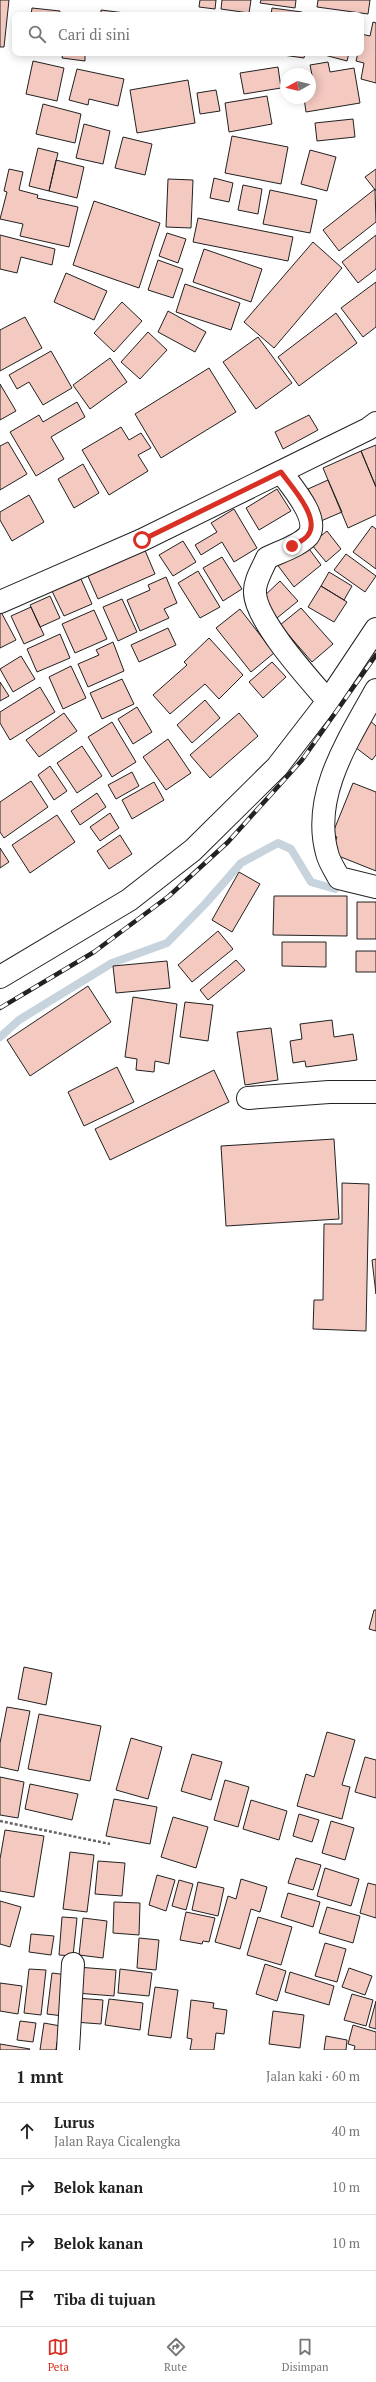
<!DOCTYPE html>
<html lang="id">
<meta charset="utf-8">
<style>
:root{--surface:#fff;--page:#f6f6f6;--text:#222;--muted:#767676;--line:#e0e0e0;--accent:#d93025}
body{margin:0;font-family:"PT Serif",serif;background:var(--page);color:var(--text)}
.compass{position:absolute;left:280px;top:68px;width:36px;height:36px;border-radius:50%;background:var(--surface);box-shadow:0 2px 10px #0003;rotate:262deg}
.stop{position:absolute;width:12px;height:12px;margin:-9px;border:3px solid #d93025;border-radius:50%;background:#fff}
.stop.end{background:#d93025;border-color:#fff;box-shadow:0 1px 4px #0008}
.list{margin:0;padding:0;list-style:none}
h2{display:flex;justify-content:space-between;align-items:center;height:52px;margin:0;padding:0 16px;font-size:17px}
h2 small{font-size:13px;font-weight:400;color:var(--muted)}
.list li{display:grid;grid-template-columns:26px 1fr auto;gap:12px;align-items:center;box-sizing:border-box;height:56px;padding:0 16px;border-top:1px solid var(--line)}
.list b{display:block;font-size:15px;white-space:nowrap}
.list p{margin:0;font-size:13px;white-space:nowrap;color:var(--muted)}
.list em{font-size:13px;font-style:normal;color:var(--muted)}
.icon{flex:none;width:22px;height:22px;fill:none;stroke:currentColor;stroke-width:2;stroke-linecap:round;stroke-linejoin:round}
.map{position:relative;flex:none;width:376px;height:2050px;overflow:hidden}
.search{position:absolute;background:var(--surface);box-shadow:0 2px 10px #0003;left:12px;right:12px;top:12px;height:44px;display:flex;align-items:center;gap:10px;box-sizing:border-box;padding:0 14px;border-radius:8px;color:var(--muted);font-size:15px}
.sheet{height:276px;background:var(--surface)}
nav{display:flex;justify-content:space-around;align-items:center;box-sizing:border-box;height:56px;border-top:1px solid var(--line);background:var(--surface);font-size:11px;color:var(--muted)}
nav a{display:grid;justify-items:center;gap:2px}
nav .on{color:var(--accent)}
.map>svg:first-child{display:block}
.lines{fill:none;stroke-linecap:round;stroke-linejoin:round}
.stream{stroke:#c7d3dd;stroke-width:8}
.building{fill:#f3c9c0;stroke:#222}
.minor-casing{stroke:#222;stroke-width:24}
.secondary-casing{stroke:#222;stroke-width:24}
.path{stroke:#646464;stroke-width:2.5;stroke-dasharray:3 2;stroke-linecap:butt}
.minor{stroke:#fff;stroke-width:22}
.secondary{stroke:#fff;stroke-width:22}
.rail-casing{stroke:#222;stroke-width:4.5}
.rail{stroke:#fff;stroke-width:3;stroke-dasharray:9;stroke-linecap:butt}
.route{stroke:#d93025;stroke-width:5}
</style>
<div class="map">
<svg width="376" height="2050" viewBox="0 0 376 2050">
<rect width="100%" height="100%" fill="#fff"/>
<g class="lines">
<path class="stream" d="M0,1037L19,1020L112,963L167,943L206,903L241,863L278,843L291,849L311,882L335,889"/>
</g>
<path class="building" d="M0,0H9L4,47H0Z
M200,0H216L215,9L199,7Z
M222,0H251L249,13L221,9Z
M261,0H296L295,8L260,3Z
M318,0H370L368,14L317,7Z
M32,8L60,11L59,15H31Z
M272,8L302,12V15H271Z
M101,10L125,13V15H101Z
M373,22L376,23V83L361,79L364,63L356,61L358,53H361V34L370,36Z
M63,53H85V61L62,58Z
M269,53H305L304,58Z
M317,53H349L347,61Z
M33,61L64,68L57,101L26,94Z
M328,62L330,72L354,68L360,103L306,112L304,98H310L312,75L310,65Z
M278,67L281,88L244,94L240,73Z
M77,69L124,79L118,106L89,99L88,105L69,100Z
M188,80L195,123L137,133L130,90Z
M216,90L220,111L200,114L197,93Z
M267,96L272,124L229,132L225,103Z
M43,104L81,114L75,143L36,134Z
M353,119L355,137L317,141L315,123Z
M84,124L110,131L103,164L76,158Z
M232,136L288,147L281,184L225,173Z
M123,137L152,144L145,175L115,168Z
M38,148L58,153L49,191L29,186Z
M310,150L336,157L327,191L301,184Z
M56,160L84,167L77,198L49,191Z
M9,169L23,172L19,190L38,195L37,198L78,207L69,247L20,236L23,224L0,219L7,192L4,191Z
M376,169V191L365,177Z
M214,178L233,183L229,202L210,198Z
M168,179L193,180L191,228L166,227Z
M243,185L262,189L258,214L238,210Z
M375,189L376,222L339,251L323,230Z
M270,190L317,200L310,233L263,224Z
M94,201L160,223L139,288L73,265Z
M198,218L293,237L288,261L193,242Z
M167,233L186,239L178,263L159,256Z
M0,235L55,249L52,265L21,257L17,273L0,269Z
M376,235V269L358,283L342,262Z
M313,242L342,268L274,348L244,322Z
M204,249L262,269L251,302L193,282Z
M158,260L183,269L173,298L148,290Z
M66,273L107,291L94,320L54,302Z
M376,282V327L363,337L341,308Z
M185,284L240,303L231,330L176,312Z
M122,302L142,321L114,352L94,333Z
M168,311L206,332L195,352L158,332Z
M336,313L357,343L299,386L278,357Z
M25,317L42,348L0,371V330Z
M148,332L167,350L140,379L121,362Z
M258,337L292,383L256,409L223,362Z
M51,351L72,388L43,405L29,382L17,389L9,375Z
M110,358L127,382L90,409L73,385Z
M209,368L236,412L161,458L135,414Z
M0,384L16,411L0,420Z
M77,402L85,417L51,437L64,459L36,476L10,432L39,415L43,422Z
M309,415L318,430L283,449L275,432Z
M121,427L129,440L141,433L151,448L138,455L148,471L109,495L82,450Z
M8,442L27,474L0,490V446Z
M376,445V487L361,451Z
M361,451L376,487V515L348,528L323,468Z
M83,464L99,493L74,508L58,479Z
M328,480L342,512L321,521L308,489Z
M277,489L291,511L259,530L246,508Z
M29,495L44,522L12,541L0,520V512Z
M234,509L257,548L234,562L222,542L201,555L195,545L217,532L211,523Z
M372,526L376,529V569L353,552Z
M327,531L341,549L326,562L311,544Z
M183,541L196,562L173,576L159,555Z
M304,542L321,565L294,587L276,563Z
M144,548L155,574L98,599L87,574Z
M346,554L376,576L365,592L334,570Z
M222,557L242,589L223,601L203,568Z
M198,571L220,607L200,618L178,583Z
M329,572L352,586L344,600L321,586Z
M166,577L177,603L164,609L169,618L140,631L127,600L150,590L148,585Z
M81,579L92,604L64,616L52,591Z
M280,581L298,601L277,618L261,599Z
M321,586L347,602L334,622L308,607Z
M50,596L60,618L40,627L30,605Z
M122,599L137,632L118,641L103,607Z
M31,607L44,635L24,644L11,616Z
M301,608L333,644L312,662L280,625Z
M240,609L274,653L251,672L216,628Z
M0,610L16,640L0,648Z
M94,610L107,639L75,653L62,624Z
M168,628L176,645L139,662L131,645Z
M60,634L70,658L37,672L27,649Z
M209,638L243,675L219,699L205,684L170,714L153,695L187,665L184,662Z
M113,642L124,671L88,687L78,664L99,655L96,650Z
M21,656L35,679L13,692L0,669Z
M272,662L286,677L263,698L249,682Z
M71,666L86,698L63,709L49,677Z
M122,679L134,704L102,719L90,693Z
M0,682L9,696L0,701Z
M40,687L55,712L10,740L0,723V712Z
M205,700L220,718L192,743L177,725Z
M137,707L152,732L133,744L118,719Z
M64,713L77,731L39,757L26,740Z
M239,713L258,736L210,778L190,755Z
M369,720L376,726V755L372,760L351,744Z
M112,722L136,762L112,777L88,737Z
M168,739L191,773L166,790L143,757Z
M82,746L102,776L77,793L57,763Z
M50,766L67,791L54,800L38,775Z
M132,772L139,786L116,799L108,785Z
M31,781L48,807L4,838L0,832V802Z
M154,782L164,800L132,819L122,800Z
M353,783L376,792V871L331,853L337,837L332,835Z
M97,793L106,807L80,825L71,811Z
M110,813L119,828L100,841L90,827Z
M57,815L75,842L30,873L12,845Z
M120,835L132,854L109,869L97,851Z
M0,848L9,862L0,868Z
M239,872L260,884L232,932L212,920Z
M274,896H347V936L273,935Z
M357,902H376V939H357Z
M218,931L233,949L192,982L178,965Z
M282,942H326V967L282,966Z
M356,951H376V972H356Z
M236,960L245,970L208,1000L200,990Z
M167,961L170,988L116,993L113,966Z
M88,986L111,1022L30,1076L7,1040Z
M133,997L177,1004L169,1064L155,1061L154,1072L136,1070L137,1059L125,1057Z
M185,1002L213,1005L208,1041L180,1037Z
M332,1020L334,1037L353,1034L357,1060L306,1067L305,1061L293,1063L290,1041L302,1039L300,1024Z
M271,1028L278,1080L245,1085L237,1032Z
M117,1067L134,1102L84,1126L68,1092Z
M214,1070L229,1102L110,1160L95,1129Z
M334,1139L339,1219L226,1226L221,1146Z
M342,1183L369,1184L366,1331L313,1329L314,1300H323L324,1224H342Z
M376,1259V1294L372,1260Z
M374,1610H376V1631L369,1629Z
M24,1667L52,1673L46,1705L18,1699Z
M7,1707L30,1711L18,1771L0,1767V1743Z
M39,1714L101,1726L90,1781L28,1769Z
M327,1732L355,1740L342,1785L350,1787L342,1819L297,1806L306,1774L314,1777Z
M131,1738L162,1747L148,1799L116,1790Z
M192,1754L222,1762L211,1800L181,1791Z
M365,1757L376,1760V1798L355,1792Z
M0,1777L24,1782L18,1818L0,1815Z
M225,1780L249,1787L238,1827L214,1820Z
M30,1784L78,1794L72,1820L25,1809Z
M114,1799L157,1807L150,1844L106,1836Z
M251,1800L287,1811L279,1840L243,1829Z
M299,1814L319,1820L312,1842L293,1836Z
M173,1817L208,1827L196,1868L161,1857Z
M331,1821L354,1828L345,1860L322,1853Z
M5,1830L44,1836L34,1897L0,1891V1859Z
M70,1852L94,1855L87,1912L63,1909Z
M296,1858L321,1865L313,1890L288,1883Z
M98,1861L125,1863L122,1896L95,1894Z
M325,1868L359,1879L351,1906L317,1896Z
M157,1875L175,1880L166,1911L149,1905Z
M241,1879L267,1887L260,1912L251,1909L240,1949L215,1942L228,1896L236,1899Z
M179,1880L193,1884L186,1910L172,1906Z
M198,1882L224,1888L218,1916L192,1910Z
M368,1883L376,1885V1918L360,1913Z
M288,1893L320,1902L313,1927L281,1917Z
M0,1901L21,1907L10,1947L0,1944Z
M114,1902L140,1903L139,1935L113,1933Z
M327,1907L360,1916L353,1943L319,1933Z
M186,1912L215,1918L209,1942L203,1941L202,1944L180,1940Z
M62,1917L77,1918L73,1956L59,1955Z
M258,1917L292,1927L281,1965L247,1955Z
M83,1918L107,1921L103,1958L79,1955Z
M31,1934L54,1936L51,1955L29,1952Z
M139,1938L159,1940L156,1970L137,1968Z
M325,1943L346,1949L337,1982L315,1976Z
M265,1964L286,1971L277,2001L256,1994Z
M77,1967L116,1970L114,1996L76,1993Z
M349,1968L372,1976L365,1995L342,1987Z
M29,1969L46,1970L41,2015L24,2013Z
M120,1969L152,1973L149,1996L118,1993Z
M290,1972L334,1986L329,2005L285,1992Z
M52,1973L68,1975L63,2016L47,2014Z
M0,1983L22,1986L18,2014L0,2011Z
M155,1987L178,1990L171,2038L148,2035Z
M352,1994L373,2000L366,2026L344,2020Z
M76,1998L103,2000L101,2024L74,2022Z
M109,1999L143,2003L140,2030L105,2025Z
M191,2000L214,2003L213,2008L227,2010L224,2034L216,2033L214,2050H190L192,2039L187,2038Z
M376,2001V2029L369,2027Z
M273,2011L304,2015L300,2048L269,2044Z
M20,2021L36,2023L33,2042L17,2040Z
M44,2023L66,2027L63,2043L57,2042L56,2050H40Z
M353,2025L376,2032V2050H354L355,2046L348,2044Z
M326,2036L347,2040L346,2050H324Z
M0,2044L30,2049L29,2050H0Z"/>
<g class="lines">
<g class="minor-casing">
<path id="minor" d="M281,472C291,486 321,519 308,536C299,546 279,552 267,558C263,568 254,581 255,593C256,621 309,679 328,701
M376,690C349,739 311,795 327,853C329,862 335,870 339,878L376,887
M0,977L129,900L193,850L277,767L328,701L376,629
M248,1098L329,1092H376
M68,2050L73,1964"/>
</g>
<g class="secondary-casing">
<path id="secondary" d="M0,602L142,540L368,429L376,423"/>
</g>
<path class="path" d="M0,1821L110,1844"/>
<use href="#minor" class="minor"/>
<use href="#secondary" class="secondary"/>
<g class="rail-casing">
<path id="rail" d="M0,1008L94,952L169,896L228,842L302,760L376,655"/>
</g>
<use href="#rail" class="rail"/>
</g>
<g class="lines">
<path class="route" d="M142,540L281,472C291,486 321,518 308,535C305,540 297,543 292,546"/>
</g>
</svg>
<svg class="compass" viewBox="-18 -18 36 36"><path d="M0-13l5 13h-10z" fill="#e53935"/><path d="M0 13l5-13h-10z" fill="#767676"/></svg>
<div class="stop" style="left:142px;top:540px"></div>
<div class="stop end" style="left:292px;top:546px"></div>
<div class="search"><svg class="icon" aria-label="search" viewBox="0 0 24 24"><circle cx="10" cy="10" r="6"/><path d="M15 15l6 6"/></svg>Cari di sini</div>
</div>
<section class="sheet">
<h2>1 mnt<small>Jalan kaki · 60 m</small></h2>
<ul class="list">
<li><svg class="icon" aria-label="ahead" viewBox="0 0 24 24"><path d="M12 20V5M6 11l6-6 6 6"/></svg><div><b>Lurus</b><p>Jalan Raya Cicalengka</p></div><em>40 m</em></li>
<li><svg class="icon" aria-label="right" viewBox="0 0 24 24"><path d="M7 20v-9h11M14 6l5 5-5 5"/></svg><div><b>Belok kanan</b></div><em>10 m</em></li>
<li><svg class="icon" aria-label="right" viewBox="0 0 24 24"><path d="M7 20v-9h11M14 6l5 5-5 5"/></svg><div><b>Belok kanan</b></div><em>10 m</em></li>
<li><svg class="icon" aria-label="arrive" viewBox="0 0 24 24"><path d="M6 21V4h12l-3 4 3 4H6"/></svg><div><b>Tiba di tujuan</b></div></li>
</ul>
</section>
<nav>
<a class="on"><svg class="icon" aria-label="map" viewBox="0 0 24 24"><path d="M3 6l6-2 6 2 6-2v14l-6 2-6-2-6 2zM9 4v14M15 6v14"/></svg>Peta</a>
<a><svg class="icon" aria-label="directions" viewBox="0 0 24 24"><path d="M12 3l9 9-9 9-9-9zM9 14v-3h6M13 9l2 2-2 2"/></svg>Rute</a>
<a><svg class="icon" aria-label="saved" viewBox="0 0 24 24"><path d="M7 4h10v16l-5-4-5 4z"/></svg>Disimpan</a>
</nav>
